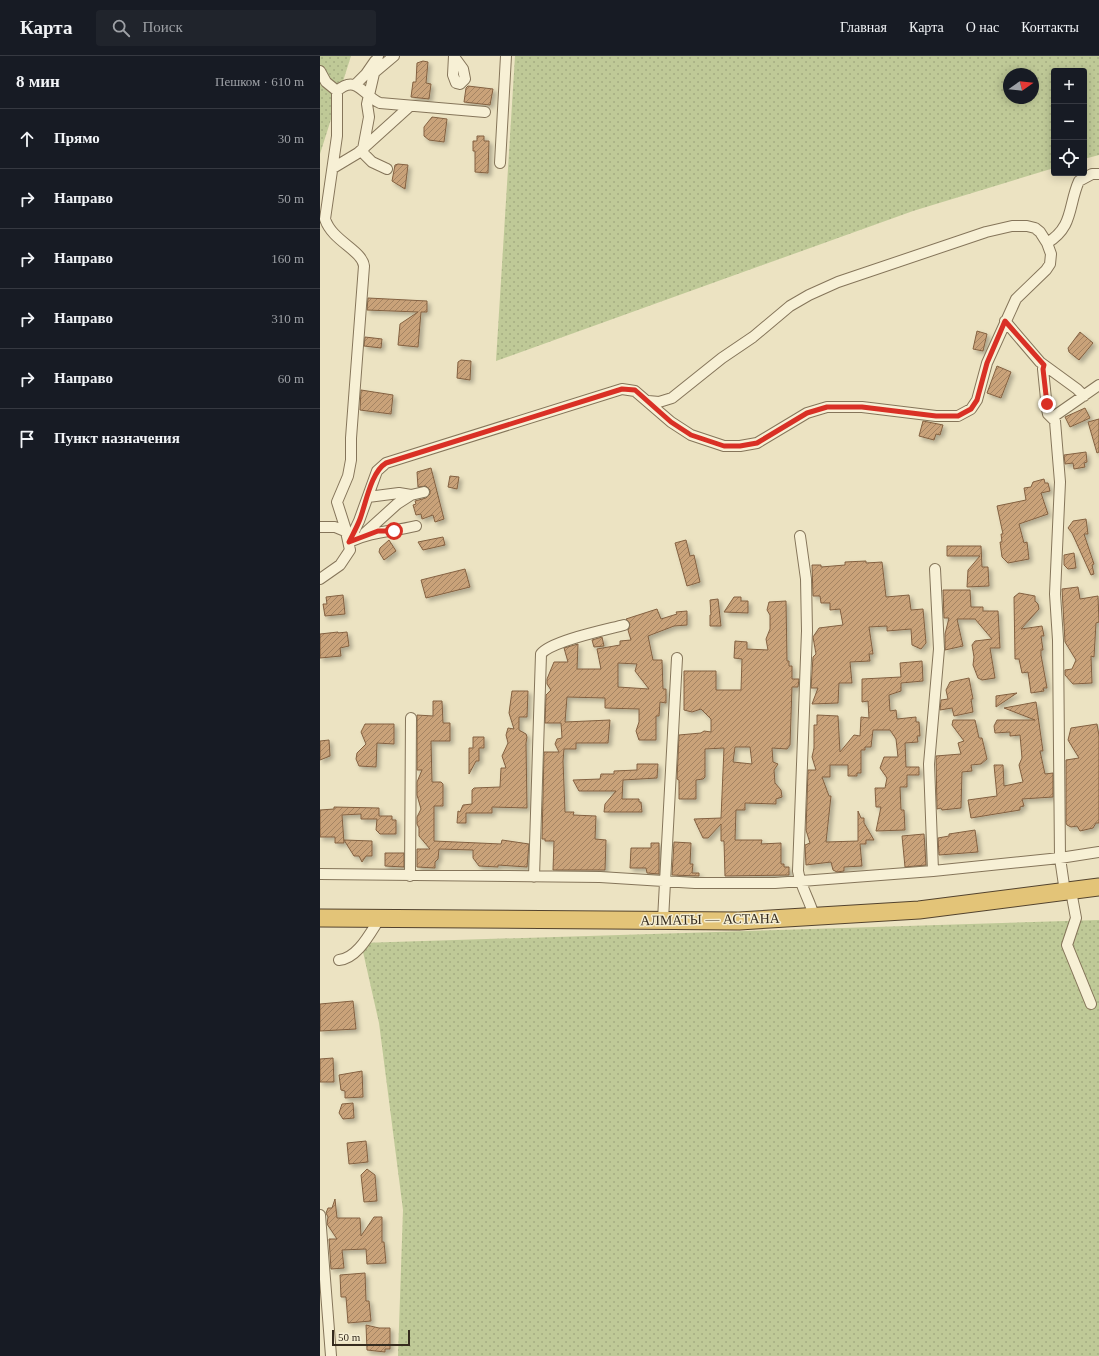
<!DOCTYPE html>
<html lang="ru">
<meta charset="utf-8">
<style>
:root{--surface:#171b24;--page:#20242c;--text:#f1f3f6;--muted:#9ea1a6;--line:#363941}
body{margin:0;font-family:Georgia,serif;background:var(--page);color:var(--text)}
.controls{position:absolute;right:12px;top:12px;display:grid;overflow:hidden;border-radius:4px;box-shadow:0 2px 10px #0003}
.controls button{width:36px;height:36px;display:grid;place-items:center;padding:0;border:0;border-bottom:1px solid var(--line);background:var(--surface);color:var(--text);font:20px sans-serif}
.compass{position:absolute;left:683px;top:12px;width:36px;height:36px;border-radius:50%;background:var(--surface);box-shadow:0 2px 10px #0003;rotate:76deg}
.scale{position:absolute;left:12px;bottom:10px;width:78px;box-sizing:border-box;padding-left:4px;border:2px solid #352b1e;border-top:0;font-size:11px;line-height:14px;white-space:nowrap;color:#352b1e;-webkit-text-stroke:3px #f4edd1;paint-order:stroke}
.stop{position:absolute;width:12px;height:12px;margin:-9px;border:3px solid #d93025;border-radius:50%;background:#fff}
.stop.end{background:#d93025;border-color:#fff;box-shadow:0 1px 4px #0008}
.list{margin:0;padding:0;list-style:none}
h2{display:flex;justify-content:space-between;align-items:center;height:52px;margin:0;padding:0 16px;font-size:17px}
h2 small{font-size:13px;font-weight:400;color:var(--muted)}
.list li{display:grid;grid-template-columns:26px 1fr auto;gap:12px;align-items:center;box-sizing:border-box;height:60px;padding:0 16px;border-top:1px solid var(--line)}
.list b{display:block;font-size:15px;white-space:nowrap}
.list em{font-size:13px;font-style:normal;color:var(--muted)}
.icon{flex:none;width:22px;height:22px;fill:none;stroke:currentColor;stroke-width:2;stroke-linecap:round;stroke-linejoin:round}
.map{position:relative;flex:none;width:779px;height:1300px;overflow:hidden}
header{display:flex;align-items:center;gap:24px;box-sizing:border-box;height:56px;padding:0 20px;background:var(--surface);border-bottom:1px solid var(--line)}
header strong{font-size:19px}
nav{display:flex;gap:22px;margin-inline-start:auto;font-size:14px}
.search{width:280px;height:36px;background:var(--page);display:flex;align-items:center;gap:10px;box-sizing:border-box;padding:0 14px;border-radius:4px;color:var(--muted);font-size:15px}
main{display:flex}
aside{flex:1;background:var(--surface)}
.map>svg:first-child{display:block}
.grass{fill:url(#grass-dots);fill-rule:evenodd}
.building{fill:url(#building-hatch);stroke:#836141;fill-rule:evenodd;filter:url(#shadow)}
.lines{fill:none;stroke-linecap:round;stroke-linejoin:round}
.minor-casing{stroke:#85755a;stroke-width:12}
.trunk-casing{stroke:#53432e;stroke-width:19}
.minor{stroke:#f7f0d5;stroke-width:10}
.trunk{stroke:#e3c478;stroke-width:17}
.route{stroke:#d93025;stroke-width:5}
.labels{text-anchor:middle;stroke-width:3;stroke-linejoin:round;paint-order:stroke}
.street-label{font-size:14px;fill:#352b1e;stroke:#f4edd1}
</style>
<header>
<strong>Карта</strong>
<div class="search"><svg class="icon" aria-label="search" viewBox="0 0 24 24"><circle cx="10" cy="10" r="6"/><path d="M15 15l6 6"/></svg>Поиск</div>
<nav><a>Главная</a><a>Карта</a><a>О нас</a><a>Контакты</a></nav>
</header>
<main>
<aside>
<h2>8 мин<small>Пешком · 610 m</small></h2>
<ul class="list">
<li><svg class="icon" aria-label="ahead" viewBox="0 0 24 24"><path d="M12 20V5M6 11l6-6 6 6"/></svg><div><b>Прямо</b></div><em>30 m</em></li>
<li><svg class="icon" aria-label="right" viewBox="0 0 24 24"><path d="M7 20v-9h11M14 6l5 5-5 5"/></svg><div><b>Направо</b></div><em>50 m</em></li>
<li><svg class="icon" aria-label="right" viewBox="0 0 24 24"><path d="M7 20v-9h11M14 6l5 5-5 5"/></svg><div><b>Направо</b></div><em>160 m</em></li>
<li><svg class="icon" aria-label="right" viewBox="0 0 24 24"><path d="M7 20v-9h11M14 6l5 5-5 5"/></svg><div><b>Направо</b></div><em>310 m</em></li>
<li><svg class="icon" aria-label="right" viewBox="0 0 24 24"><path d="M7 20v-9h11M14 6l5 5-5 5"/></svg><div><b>Направо</b></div><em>60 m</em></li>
<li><svg class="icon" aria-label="arrive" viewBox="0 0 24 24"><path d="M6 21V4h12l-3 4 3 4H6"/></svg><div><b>Пункт назначения</b></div></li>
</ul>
</aside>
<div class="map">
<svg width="779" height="1300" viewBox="0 0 779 1300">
<defs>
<pattern id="grass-dots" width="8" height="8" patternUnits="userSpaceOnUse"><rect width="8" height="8" fill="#bfc997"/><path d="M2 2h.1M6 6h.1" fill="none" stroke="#a5ad82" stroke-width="1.8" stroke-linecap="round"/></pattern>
<pattern id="building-hatch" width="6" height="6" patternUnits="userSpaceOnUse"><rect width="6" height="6" fill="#c9a279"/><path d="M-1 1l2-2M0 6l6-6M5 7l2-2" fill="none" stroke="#a48463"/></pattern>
<filter id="shadow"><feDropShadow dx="3" dy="3" stdDeviation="2" flood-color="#0004"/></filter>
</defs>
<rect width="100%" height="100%" fill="#ece3c2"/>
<path class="grass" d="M0,0H31L0,98Z
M195,0H779V99L764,103V15H734V112L593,155L176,305ZM689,18H713V42H689Z
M779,864V1300H78L83,1154L59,967L41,887Z"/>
<path class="building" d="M103,5L108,6L106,27L111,28L109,43L91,41L93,26H96L97,7Z
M148,30L173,33L170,49L144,46L146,32Z
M112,61L127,63L124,86L109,84L104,80V71Z
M157,80H164V85H169L168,117L155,116V95H153V85H157Z
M78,108L88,109L85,133L72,125L75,109Z
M48,242L107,245V256H101L98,291L78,289L80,268L98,256L47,254Z
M657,275L667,278L663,295L653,293Z
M760,276L773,287L759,304L749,296L748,292Z
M45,281L62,283L61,292L44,290Z
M141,304L151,305L150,324L137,322L138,306Z
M677,310L691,316L681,342L667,337Z
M41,334L73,339L71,358L40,354Z
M765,352L770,362L750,371L745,361Z
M779,363V396L777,397L768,366Z
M603,365L623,369L620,379L616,378L614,384L599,380Z
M766,396L767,406L764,407L765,411L754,413L753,407L745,408L744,399Z
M111,412L124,463L115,466L113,459L102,463L101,458L96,459L93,449L96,448L95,445L106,442L110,438V434L106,430L98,431L97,416Z
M130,420L139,421L137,433L128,431Z
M724,423L725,427H728L730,435L721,437L728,458L699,468L704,487L707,486L709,503L688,507L682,501L680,486H682L681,478H683L677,450L706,444L704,432L711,431L713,426Z
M766,463L768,478H764L774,508L772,509L774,518L771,519L752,477L748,472L753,465Z
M123,481L125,489L103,494L98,486Z
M69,484L76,495L64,504L59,496L60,492Z
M366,484L370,500L374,499L380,526L367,530L355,487Z
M627,490H661L662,511H668L669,530L647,531L648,514L660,500H627Z
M754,497L756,512L748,513L744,509V499Z
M546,505V507L562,506L566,541L589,539L591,554L603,553L606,587L601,593L592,589L591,573L567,575V570L549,571L553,598H549L550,605L530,606L532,627H519L518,647L492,648L498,632H491L493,601L496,598L493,581L499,572L523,569L520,553L510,554V547H501L500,540H493L492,509H501V511L525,509V506Z
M145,513L150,531L106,542L101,524Z
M758,531L760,543L778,540L779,566L776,567L774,601L771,600L772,627L753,628L745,619V614L752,613L756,604L745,586L742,533Z
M623,534H650L651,551H663V555H678L680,592H670L675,622L662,624L658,622L653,609L654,601L652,589L655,585L672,583L655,563H637L643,590L625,594V578L629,562H624Z
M699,537L715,540V545L718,548L719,553L701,573L722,570L724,580H721L723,594H721V599L727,632H723L724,635L711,637L708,616L702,617L699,603H695L694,541Z
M23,539L25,558L5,560L3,548H7L6,541Z
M414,541H421V545H428V557L404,556Z
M398,543L401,570H390V559H391L390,544Z
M466,545L467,605H469V610H472V623H479L478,631H472L470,689L467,693L452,692L453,706L458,708L454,714L455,727L461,734L462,741L456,743V748L425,747V754H416L415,784H442L441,788L461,787V808H464V811H469V819L405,820L404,785H401V768L388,782H383L374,763L401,762L404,692L385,693V721L383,723L376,724V743H359V724L357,723L359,679L381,677L384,675L391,676V663L381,653L372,656L364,654V615H396V634H421L422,603L414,602L415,585L427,586V593L448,594L446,583L450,573V559L447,554L449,546ZM415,691H430L432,708L413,706Z
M337,553L341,563L357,558L356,556L367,555V569L354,570L328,580L333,604H342L343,633H346V647L340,646L339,660H336V684H319L316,675L319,666V653L285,652V642L247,641L245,666L290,664L288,687H256V693H244L243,705L245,756H254L253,759L276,760L275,783L286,784L285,814H233L234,785H225V783H222L224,696H239L235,688L237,683L242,682L241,667H225L226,639L231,634L227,628V623L234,606H248L244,592L258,588L257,613H281L277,593L300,589V585L311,584L308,574L310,568L306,563ZM298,607L317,608L315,615L329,633L298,631Z
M18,576V577L27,576L29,590L20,592L21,600L0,602V578Z
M282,581L284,590L274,591L272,584Z
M602,605L603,625L581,627V635L569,639L570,655L576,654L577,663L596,661V666H599L600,680H597L598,686L585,687L586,711H599V719H587V731H580L581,754H584L585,774L556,775L561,751H556L555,732H565L567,722L560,712L564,701H578L576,683L570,674H553L551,691H545V694H541V717H537V720H528V709H510V721H502L509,740H511L506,786L538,785V755L541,762H544V767L554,784H546V788H540L542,810L524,811V815L517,816L513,814L511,806L486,809L485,789L490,787L486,774L488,714H496L492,701L494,692V669H497V659L518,660L520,696L534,679L540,680L541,661L549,662L548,645L542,646V623L581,621L580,607Z
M649,622L653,643H651L653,656L634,660L632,652L620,654L621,644L628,643L626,634L630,626Z
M192,635H208L207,661H199V674L206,678L207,681L206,687L207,752L172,751V757H146V767H137L138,755L140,756L143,749L152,748V734L154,732L180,731L181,712H186L182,700L188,687L186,679L188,672L194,673L189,657Z
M697,637L676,651V640Z
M113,645H122L123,667H130V685H111L112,726H121L123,728V750H114V785L181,788L182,784L209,788L207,811L178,809V811L159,810L153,802V794L119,793L118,803L115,806V812L97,811V793H110L99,780V772L97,768V761L101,753L97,739V726L102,714H97V659L113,660Z
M716,646L723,695H720L725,718L733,717V741L702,743L704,750L700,751V754L651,762L648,744L677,740L674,709H683L684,730L703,726L699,709L702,702L700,679L690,680V676L675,677L674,670L677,664H715L684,652Z
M633,664H655L659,682H662L667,703L661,708L651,709L652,715L642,716L641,752L622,754L621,752L617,753L616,700L641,698L638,687L644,685L632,669Z
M45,668H74V688L57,687L56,711L39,710L36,703L37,697L46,688L41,676Z
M777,668L779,680V767H776L773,772L760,775L757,770L751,771L747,769L746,767V704L759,702L748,684L751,672Z
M153,681H164V692H159V705H156L149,718V692H153Z
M9,684L10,700L0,704V685Z
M317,708H338L337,722L303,724L302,743H319V746H321L322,756H284L285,748L296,735H259L253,724L280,723L281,718H294V715L317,714Z
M14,751L59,752V760H72V764H76V778H60L56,774L57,763H41V758L22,759L24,787H15V781H0V754L14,753Z
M655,774L658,796L619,799L618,782L629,780V778Z
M604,778L606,809L585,811L582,780Z
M24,784L52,785V800H46L42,806L39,800H34Z
M354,786L371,787L370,808H373L372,817H379V820L352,819Z
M331,787H339V818L327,817L326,812H310L311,792H331Z
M65,797H84V811L65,810Z
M33,945L36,973L0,975V948Z
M13,1002L14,1026H0V1003Z
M42,1015L43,1041L25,1042V1035L21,1034L19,1019Z
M33,1047L34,1062L23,1063L19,1057L22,1048Z
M46,1085L48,1106L29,1108L27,1087Z
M47,1113L55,1119L57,1145L44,1146L41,1119Z
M15,1143L17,1162H40L41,1180L54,1161H62V1186H64L66,1207L47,1208L46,1193L22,1194L24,1212L11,1213L9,1183H17L7,1168L8,1161L6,1157L8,1152H12Z
M45,1217L46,1245H49L51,1265L28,1267L26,1241H21L20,1219Z
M46,1269L59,1272H70V1293H65V1296L47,1294Z"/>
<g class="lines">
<g class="minor-casing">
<path id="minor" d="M58,0L47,48L49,61L43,93L44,98L52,106L67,113
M134,0L133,19L136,27L140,28L145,23L143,13L135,2
M0,15L6,26L17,35
M55,16L74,0
M35,29L46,18L55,5
M17,35C37,17 44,41 60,47L165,56
M180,107L186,0
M13,112L38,97L90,50
M727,187C754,171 748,149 759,125L772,118H779
M685,265L720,306L757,333L764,340
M724,309L723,313L727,353L728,358L735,365L740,426L735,538L738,584L740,802L745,836
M733,361L779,329
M48,441L79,437L91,439L104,436
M0,471H15L27,476
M45,477L77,448L91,439
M480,480L486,523L487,575L478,815C480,829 490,845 494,860
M29,486L39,465L57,415L66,407L302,333L315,335L351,366L371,379L404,390H420L437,387L487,357L507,351H542L616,360H638L651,353L657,344L667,307L696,243L726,214L730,208L731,198L727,187L720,176L715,172L707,170H692L666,176L518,226L489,239L470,250L433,281L402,302L352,342L339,346L328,345
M29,486C53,475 71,476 96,470
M0,523L20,509L30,494L25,471L17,446L28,420L31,404V382L44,210C42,194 12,185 5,163L17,80V35
M613,815L609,708L619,593L615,513
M0,818L280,821L375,827H455L613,815L740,802L779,796
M90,820L91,662
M214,821L221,598C231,585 285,574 304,569
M751,835L756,862L747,889L771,948
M343,864L357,602
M19,904C38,902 50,877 60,862
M0,1159L11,1300"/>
</g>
<g class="trunk-casing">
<path id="trunk" d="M0,862L419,865L599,854L779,831"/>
</g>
<use href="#minor" class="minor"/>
<use href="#trunk" class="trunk"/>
</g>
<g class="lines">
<path class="route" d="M74,475H58L29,486C33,478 37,471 40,463C46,447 51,416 66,407L302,333L315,334L351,366L371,379L404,390H420L437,387L487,357L507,351H542L616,360H638L651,353L657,344L667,307L685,265L724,309L723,313L727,348"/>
</g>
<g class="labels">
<g class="street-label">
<text transform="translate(390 863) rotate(-1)" y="5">АЛМАТЫ — АСТАНА</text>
</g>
</g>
</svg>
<div class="controls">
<button>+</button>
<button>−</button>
<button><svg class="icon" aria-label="locate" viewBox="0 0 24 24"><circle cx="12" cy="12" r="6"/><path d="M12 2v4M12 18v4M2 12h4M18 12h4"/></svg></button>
</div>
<svg class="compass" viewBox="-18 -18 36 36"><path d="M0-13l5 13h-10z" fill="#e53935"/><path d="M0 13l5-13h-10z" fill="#9ea1a6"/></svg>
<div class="scale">50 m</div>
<div class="stop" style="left:74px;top:475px"></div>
<div class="stop end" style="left:727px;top:348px"></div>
</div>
</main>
